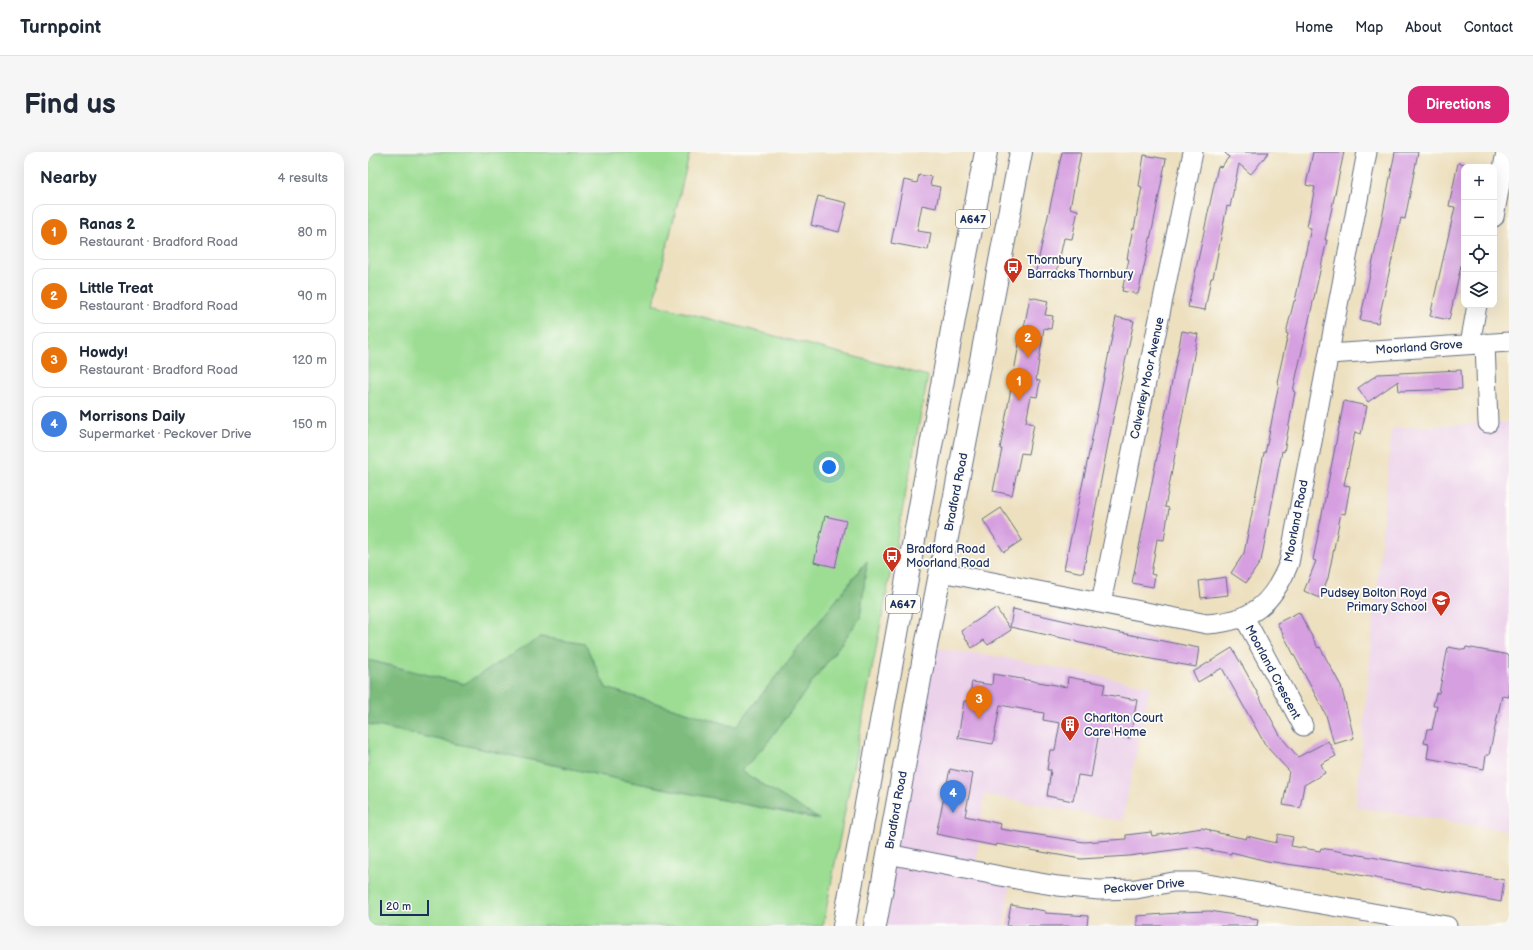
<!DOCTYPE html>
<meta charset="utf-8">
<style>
:root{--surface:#fff;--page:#f6f6f7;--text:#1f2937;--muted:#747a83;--line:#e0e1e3;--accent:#db2777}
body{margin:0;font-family:"Balsamiq Sans",sans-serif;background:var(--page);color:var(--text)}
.controls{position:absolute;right:12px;top:12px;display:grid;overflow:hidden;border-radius:8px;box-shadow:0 4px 16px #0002}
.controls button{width:36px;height:36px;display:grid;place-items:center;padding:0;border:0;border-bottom:1px solid var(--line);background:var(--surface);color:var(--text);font:20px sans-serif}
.scale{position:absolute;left:12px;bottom:10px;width:49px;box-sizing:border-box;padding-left:4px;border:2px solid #1b2f5e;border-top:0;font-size:11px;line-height:14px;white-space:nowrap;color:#1b2f5e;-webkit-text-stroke:3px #fdfcf7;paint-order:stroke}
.you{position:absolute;left:461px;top:315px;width:14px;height:14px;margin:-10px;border:3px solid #fff;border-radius:50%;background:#1a73e8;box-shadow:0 0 0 6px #1a73e833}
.badge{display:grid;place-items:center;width:26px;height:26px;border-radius:50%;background:var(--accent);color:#fff;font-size:13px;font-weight:700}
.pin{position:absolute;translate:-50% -33px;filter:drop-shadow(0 1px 2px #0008)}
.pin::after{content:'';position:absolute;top:21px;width:14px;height:12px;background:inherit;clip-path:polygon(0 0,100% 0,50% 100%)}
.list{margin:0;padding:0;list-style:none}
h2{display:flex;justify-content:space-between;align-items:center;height:52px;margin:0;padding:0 16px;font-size:17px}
h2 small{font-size:13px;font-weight:400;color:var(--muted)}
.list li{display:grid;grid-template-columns:26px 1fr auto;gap:12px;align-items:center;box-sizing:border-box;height:56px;margin:0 8px 8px;padding:0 8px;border:1px solid var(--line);border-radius:12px}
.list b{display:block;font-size:15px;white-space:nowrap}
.list p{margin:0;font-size:13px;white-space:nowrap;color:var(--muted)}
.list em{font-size:13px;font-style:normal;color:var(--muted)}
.icon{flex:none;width:22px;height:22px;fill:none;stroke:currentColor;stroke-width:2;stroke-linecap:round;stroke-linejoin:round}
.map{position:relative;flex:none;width:1141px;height:774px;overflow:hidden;border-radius:12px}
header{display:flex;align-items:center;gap:24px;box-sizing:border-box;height:56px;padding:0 20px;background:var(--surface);border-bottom:1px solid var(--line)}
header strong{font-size:19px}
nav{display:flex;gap:22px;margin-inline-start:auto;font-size:14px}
.intro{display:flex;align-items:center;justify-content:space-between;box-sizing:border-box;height:96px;padding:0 24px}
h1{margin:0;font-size:28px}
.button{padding:10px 18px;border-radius:12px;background:var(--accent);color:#fff;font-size:14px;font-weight:700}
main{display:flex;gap:24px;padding:0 24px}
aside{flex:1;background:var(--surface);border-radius:12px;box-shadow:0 4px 16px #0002}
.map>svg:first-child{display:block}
.built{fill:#ecd1ea}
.green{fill:#9cdd93;stroke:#5c8678}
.forest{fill:#7dbc7d;stroke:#4c766e}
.building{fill:#d69fe0}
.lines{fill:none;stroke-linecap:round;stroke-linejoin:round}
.minor-casing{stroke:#646d80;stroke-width:21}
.trunk-casing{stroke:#646d80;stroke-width:24}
.minor{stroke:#fff;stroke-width:19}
.trunk{stroke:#fff;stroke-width:22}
.labels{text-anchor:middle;stroke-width:3.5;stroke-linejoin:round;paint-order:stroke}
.shield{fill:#fdfcf7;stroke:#5f6c8c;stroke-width:1}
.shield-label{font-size:11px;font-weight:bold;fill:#1b2f5e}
.poi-label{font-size:12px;fill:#1b2f5e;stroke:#fdfcf7;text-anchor:start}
.street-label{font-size:12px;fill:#1b2f5e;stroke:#fdfcf7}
</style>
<header>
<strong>Turnpoint</strong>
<nav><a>Home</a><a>Map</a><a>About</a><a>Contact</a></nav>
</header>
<div class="intro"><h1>Find us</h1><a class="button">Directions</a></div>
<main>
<aside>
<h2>Nearby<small>4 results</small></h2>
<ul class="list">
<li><span class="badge" style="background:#e8710a">1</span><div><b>Ranas 2</b><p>Restaurant · Bradford Road</p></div><em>80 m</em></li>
<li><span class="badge" style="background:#e8710a">2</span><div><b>Little Treat</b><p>Restaurant · Bradford Road</p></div><em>90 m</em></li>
<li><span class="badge" style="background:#e8710a">3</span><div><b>Howdy!</b><p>Restaurant · Bradford Road</p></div><em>120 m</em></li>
<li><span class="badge" style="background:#3f7fe0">4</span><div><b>Morrisons Daily</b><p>Supermarket · Peckover Drive</p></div><em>150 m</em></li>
</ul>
</aside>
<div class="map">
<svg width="1141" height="774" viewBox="0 0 1141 774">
<rect width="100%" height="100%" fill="#fdfcf7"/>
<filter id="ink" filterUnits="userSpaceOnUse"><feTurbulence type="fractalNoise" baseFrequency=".025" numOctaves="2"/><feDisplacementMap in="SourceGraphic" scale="8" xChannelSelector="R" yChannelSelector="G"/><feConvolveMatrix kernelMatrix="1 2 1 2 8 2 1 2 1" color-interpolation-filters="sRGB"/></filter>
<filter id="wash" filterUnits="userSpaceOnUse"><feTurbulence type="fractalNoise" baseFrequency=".012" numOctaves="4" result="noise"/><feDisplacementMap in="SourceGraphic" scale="16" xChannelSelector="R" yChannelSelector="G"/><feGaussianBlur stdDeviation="0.9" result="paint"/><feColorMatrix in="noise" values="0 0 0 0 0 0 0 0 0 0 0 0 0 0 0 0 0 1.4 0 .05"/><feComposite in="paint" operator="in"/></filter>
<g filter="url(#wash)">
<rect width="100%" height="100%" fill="#ede0bf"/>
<path class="built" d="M1141,270V679L988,655L1024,276Z
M559,491L579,498L639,506L782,534L754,669L616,642L607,719L643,726L635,774H507Z"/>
<path class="green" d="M0,0H322L285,152L560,224L455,774H0V572L254,628L450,667L373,619L399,591L492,466L499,409L368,575L238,536L217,492L173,485L96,532L0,508Z"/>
<path class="forest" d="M499,409L492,466L399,591L373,619L451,667L254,628L0,572V508L96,532L173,485L217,492L238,536L368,575Z"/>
<g id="blocks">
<path class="building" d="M694,0H713L702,56L710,58L704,87L696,86L688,123L668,119Z
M856,0H901L883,22L871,12L862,55L859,54L845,126H843L837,158L820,155L850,14L853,15L861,5Z
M945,0H976L957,88H959L925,239L927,240L921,273L916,300L914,299L893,409L878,431L863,421L876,401L896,301H897L901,283L911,231L909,230L920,182L918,181L926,149H927L943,76L939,75L947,35L938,33Z
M1027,0H1050L1037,67L1033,66L1010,171L992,168L1013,72Z
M776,3L798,7L785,74L770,142L754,139L761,107H759L762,91L765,76L766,77L774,35L771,34Z
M1090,11L1096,12V100L1081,168L1062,164L1087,55L1081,54Z
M551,23L564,25L562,33L572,35L568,56L554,53L549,79L563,81L560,98L523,91L536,28L549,31Z
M450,44L479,51L471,80L443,73Z
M662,145L680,149L677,163L685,164L683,177L676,176L668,228L672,229L669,245L663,244L658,270L666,272L660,302L653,301L644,343L625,339L634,297H632L653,181H655Z
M748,165L766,169L745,266L715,421L696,417L719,311Z
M814,179L830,182L797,355L801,356L796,388L789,387L783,422L787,423L785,435L764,431Z
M1093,218L1094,237L1031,239L1030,229L1000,250L990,236L1010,222Z
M976,249L999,254L993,282L987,280L976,333L982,334L977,362L973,361L960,426L952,446L936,439L948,409L945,408Z
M633,356L654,388L636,400L615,368Z
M457,364L478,369L467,415L446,410Z
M858,425L860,443L833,446L831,429Z
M628,456L643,478L620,493L616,488L604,496L593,479Z
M645,457L743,479L831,496L828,515L783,507L708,490V489L642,475Z
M931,460L950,496L952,495L960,510L973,534L986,586L966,592L958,563L909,471Z
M1080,495L1097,498L1098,495L1141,503V545L1134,544L1121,603H1118L1116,617L1059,606L1061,592L1056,591L1059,577L1064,578L1069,554H1065L1068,541H1071Z
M864,496L878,520L913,585L930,605L960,589L968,604L953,612L957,621L936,633L932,656L915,653L921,619L898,594L854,516L830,530L825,520Z
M625,522L699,535L700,525L737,532L735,542L769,548L762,586L731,580L723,625L710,623L705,649L679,644L683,618H679L682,598H687L692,571L675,568L676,561L632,553L625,592L590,586L596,549H601L604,530L624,533Z
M582,617L605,622L597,664L633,672L632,677L716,690L758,687V683L783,680L784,684L834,676L842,678V679L878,687L879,684L908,691L910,682L925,685L923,694L952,699L953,696L1109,724V723L1136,728L1133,750L986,722L899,709L863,700V702L827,695L761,704L713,707L629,692L628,694L568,682Z
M643,753L677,759V761L720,764L719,774H639Z
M842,759L890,767L889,774H769V764L810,761V760Z"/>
</g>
</g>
<g filter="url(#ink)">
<use href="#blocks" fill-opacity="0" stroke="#646d80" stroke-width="1"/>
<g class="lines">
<g class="minor-casing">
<path id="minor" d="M1126,65L1138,0
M1117,191L1120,271
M1102,192L1109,153
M961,202L1141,190
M573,420L839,472C884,469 904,453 921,411L999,0
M733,451L825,0
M876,465L935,574
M520,702L643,726L690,734L731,738L768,737L805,730H828L1079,774"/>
</g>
<g class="trunk-casing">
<path id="trunk" d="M476,774L592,134L618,0
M507,774L556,505L653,0"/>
</g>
<use href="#minor" class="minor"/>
<use href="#trunk" class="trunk"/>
</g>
</g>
<defs>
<g id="bus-pin" transform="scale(1)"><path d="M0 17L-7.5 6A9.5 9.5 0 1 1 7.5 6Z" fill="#c8321e" stroke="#fdfcf7"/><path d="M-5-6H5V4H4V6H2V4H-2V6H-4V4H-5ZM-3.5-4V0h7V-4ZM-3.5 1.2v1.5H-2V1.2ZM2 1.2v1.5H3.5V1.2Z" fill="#fff"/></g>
<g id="school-pin" transform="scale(1)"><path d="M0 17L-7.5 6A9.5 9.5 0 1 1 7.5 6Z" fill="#c8321e" stroke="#fdfcf7"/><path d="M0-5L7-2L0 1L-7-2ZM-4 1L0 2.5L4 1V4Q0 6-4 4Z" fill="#fff"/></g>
<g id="building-pin" transform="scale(1)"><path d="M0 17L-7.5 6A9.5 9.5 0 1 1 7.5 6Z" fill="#c8321e" stroke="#fdfcf7"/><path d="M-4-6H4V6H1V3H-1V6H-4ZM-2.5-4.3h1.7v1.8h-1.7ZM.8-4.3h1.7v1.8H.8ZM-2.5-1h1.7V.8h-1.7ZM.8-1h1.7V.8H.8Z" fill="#fff"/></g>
</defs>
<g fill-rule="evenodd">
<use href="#bus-pin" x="645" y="115"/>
<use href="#bus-pin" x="524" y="404"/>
<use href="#school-pin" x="1073" y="448"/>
<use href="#building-pin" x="702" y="573"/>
</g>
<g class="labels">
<g class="shield">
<rect x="588" y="58" width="34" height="18" rx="3"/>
<rect x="518" y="443" width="34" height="18" rx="3"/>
</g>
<g class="shield-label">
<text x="605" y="71">A647</text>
<text x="535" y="456">A647</text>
</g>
<g class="poi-label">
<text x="659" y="112">Thornbury<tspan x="659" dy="14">Barracks Thornbury</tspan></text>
<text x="538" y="401">Bradford Road<tspan x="538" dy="14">Moorland Road</tspan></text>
<text x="1059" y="445" text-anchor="end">Pudsey Bolton Royd<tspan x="1059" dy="14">Primary School</tspan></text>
<text x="716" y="570">Charlton Court<tspan x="716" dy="14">Care Home</tspan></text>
</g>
<g class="street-label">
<text transform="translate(1051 195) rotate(-4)" y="4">Moorland Grove</text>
<text transform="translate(779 226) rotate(-78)" y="4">Calverley Moor Avenue</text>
<text transform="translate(588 340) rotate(-79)" y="4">Bradford Road</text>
<text transform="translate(928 369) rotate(-79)" y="4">Moorland Road</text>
<text transform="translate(905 520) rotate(62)" y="4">Moorland Crescent</text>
<text transform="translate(528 658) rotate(-80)" y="4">Bradford Road</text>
<text transform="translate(776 734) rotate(-5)" y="4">Peckover Drive</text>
</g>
</g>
</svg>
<div class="controls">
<button>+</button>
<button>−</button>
<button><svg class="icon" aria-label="locate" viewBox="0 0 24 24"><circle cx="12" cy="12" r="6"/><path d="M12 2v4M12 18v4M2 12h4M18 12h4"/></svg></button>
<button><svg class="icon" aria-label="layers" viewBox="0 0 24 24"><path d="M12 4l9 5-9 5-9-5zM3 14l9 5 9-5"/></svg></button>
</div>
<div class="scale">20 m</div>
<div class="you"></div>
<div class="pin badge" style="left:651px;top:249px;background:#e8710a">1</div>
<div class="pin badge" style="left:660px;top:206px;background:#e8710a">2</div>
<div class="pin badge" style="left:611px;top:567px;background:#e8710a">3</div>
<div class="pin badge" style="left:585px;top:661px;background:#3f7fe0">4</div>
</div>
</main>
